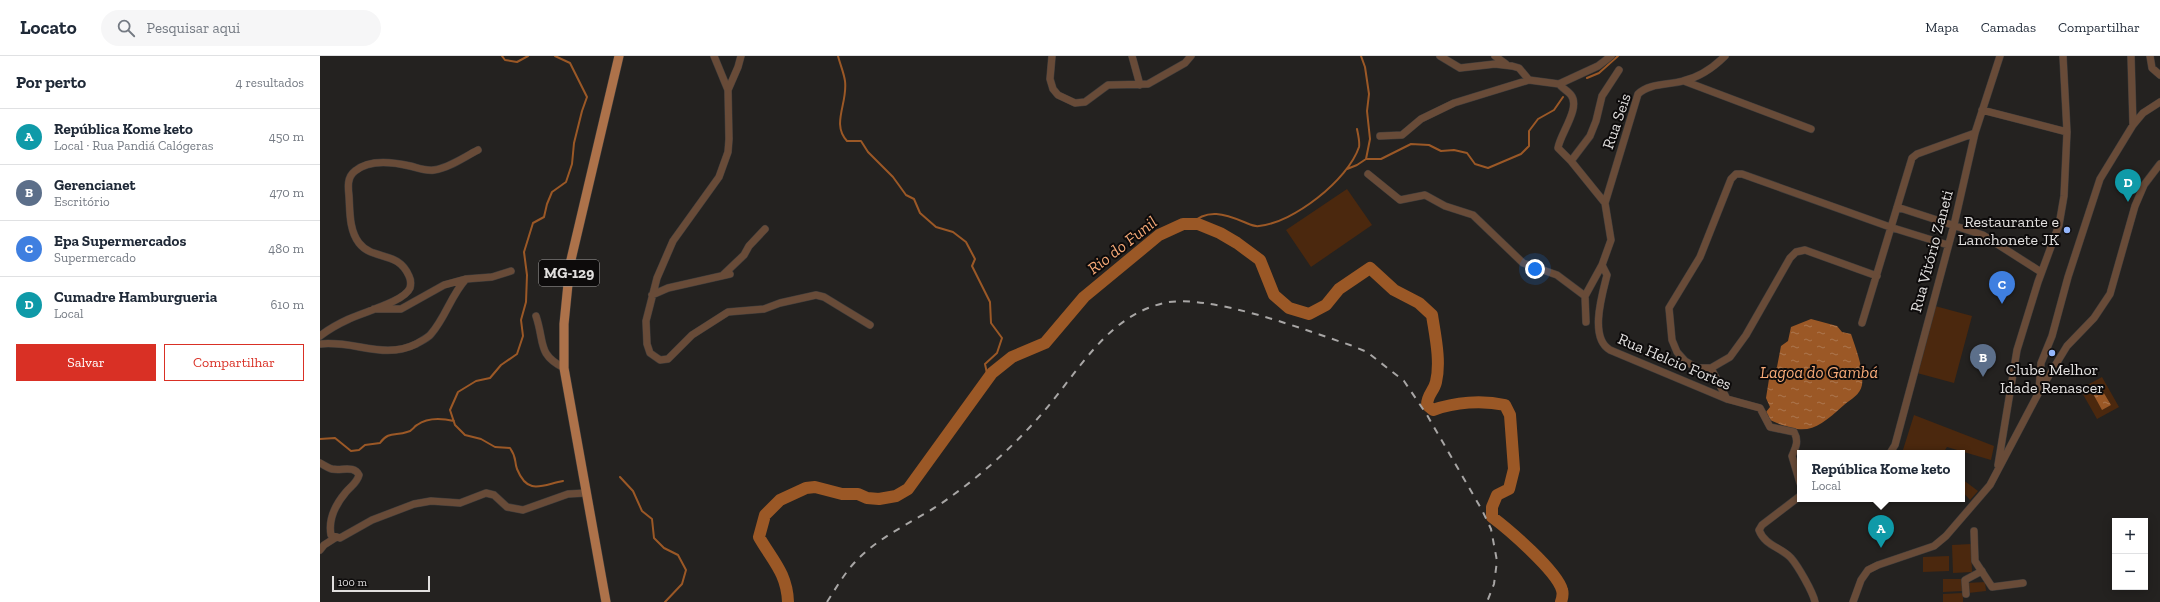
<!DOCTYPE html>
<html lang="pt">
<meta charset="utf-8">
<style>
:root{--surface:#fff;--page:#f6f6f7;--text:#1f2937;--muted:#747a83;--line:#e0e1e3;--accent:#d93025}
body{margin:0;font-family:"Zilla Slab",serif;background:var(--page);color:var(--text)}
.controls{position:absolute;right:12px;bottom:12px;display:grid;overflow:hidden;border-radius:0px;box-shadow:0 2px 10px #0003}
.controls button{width:36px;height:36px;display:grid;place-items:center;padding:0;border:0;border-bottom:1px solid var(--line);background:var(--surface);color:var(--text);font:20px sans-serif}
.scale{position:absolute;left:12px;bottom:10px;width:98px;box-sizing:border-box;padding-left:4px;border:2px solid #e1dfde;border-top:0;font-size:11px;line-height:14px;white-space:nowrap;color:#e1dfde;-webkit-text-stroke:3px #0d0b0b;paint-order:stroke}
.you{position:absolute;left:1215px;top:213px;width:14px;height:14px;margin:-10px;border:3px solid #fff;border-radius:50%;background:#1a73e8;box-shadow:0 0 0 6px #1a73e833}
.badge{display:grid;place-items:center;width:26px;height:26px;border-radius:50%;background:var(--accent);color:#fff;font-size:13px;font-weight:700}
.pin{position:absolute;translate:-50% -33px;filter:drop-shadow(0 1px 2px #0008)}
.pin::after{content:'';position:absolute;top:21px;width:14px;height:12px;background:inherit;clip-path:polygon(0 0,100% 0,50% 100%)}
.popup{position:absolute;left:1477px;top:394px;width:168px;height:52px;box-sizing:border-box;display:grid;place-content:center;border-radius:0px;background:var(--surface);filter:drop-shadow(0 1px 3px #0005);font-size:13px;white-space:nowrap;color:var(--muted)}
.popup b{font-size:15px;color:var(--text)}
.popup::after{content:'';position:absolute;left:50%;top:100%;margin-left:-8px;border:8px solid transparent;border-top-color:var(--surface)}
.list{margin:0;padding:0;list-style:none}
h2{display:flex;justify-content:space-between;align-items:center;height:52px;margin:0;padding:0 16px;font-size:17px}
h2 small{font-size:13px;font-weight:400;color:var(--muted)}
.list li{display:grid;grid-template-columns:26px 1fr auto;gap:12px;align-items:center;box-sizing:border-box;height:56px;padding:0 16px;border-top:1px solid var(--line)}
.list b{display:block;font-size:15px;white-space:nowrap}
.list p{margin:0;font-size:13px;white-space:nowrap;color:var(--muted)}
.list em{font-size:13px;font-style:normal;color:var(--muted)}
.actions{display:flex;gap:8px;padding:12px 16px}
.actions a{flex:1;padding:9px 0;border:1px solid var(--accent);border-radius:0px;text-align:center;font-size:14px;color:var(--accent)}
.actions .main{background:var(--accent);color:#fff}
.icon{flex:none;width:22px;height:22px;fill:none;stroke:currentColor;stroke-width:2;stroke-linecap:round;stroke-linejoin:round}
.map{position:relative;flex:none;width:1840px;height:546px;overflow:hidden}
header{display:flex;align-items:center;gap:24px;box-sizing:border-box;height:56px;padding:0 20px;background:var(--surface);border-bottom:1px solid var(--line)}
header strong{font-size:19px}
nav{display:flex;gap:22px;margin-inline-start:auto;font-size:14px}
.search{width:280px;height:36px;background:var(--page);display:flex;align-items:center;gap:10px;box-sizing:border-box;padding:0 14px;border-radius:22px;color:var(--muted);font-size:15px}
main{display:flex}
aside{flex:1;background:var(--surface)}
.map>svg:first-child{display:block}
.green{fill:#4b280e}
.water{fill:url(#water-ripples)}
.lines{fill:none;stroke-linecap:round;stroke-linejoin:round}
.stream{stroke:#9b5826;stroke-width:2}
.river{stroke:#9b5826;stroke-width:12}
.minor-casing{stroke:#3e3c3b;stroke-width:8}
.major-casing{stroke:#3e3c3b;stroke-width:10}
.minor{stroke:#684b38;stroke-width:7}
.major{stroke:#ad724a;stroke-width:9}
.rail{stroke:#a8a6a5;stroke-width:2;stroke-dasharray:7 7;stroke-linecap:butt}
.poi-dot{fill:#94b7fd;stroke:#0d0b0b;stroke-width:1.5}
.labels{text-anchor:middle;stroke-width:4;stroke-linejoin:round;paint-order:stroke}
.shield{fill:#0d0b0b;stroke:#a19f9f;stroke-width:1}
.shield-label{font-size:15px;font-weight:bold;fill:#e1dfde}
.street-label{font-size:16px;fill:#e1dfde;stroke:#0d0b0b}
.poi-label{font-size:16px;fill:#e1dfde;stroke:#0d0b0b;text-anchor:end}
.water-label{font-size:17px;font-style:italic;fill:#f7aa78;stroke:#0d0b0b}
</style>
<header>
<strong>Locato</strong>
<div class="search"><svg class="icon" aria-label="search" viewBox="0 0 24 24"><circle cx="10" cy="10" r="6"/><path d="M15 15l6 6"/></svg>Pesquisar aqui</div>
<nav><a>Mapa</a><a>Camadas</a><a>Compartilhar</a></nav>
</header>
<main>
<aside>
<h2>Por perto<small>4 resultados</small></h2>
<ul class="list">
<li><span class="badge" style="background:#0f9aa8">A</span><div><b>República Kome keto</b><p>Local · Rua Pandiá Calógeras</p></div><em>450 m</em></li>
<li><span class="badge" style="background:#5c6f8a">B</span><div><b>Gerencianet</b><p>Escritório</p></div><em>470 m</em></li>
<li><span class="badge" style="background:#3f7fe0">C</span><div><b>Epa Supermercados</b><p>Supermercado</p></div><em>480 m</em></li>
<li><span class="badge" style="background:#0f9aa8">D</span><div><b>Cumadre Hamburgueria</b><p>Local</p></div><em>610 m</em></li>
</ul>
<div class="actions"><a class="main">Salvar</a><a>Compartilhar</a></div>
</aside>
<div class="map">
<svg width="1840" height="546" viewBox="0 0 1840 546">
<defs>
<pattern id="water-ripples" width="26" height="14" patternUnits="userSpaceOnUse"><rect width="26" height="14" fill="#9b5826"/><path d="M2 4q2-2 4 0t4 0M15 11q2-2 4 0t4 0" fill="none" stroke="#ad774f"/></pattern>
</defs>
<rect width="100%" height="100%" fill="#242220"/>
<path class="green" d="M1027,133L1052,169L991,211L966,174Z
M1615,250L1652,260L1634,327L1597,317Z
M1782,321L1799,351L1777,363L1760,333Z
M1594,359L1674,390L1671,404L1627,391L1623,397H1582Z
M1642,423L1658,435L1650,444L1642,435Z
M1651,488L1652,516L1633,517L1632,489Z
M1629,500V515L1603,516V501Z
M1623,523H1642V535L1623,536Z
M1665,526L1666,535L1648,537L1647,527Z
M1643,537V546H1623V538Z"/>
<path class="water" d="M1491,263L1517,270L1522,276L1531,278C1536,293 1544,313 1542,329C1540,339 1531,343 1524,349C1496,374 1487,381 1450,364L1446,356L1450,351L1446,342L1449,323L1457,311L1461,290L1468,285L1471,271Z
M1779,329L1791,349L1782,354L1771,334Z"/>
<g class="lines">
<path class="stream" d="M182,0L185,4L197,6L208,0
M235,0L250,7L267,41L262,55L254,87L252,108L246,126L232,136L227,148L224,161L213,167L204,196L207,219L206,246L201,264L203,280L197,298L181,309L170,322L156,325L138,336L130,354L135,369L145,379L161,383L175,391L190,392C197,402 194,404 197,413C208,440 222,429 243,425
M518,0C520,8 524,17 525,25C528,47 511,68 527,85H541L548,96L573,121L586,139L594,143L600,157L616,171L633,176L646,186L655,203L652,210L670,246L671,267L682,282L677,297L665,308L668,322
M1041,0L1045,11L1049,38L1047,55L1050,83L1046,103
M1267,22L1279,17L1298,0
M1027,113L1037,109L1046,103H1061L1091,88L1109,89L1121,95L1134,94L1147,97L1155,108L1168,112L1201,98L1209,90V75L1218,63L1234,54L1243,41
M871,168C887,152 905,158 924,166C929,168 934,171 939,170C973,167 1028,124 1039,91C1040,86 1038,78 1037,73
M0,383L15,382L31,395L39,394L45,389L60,387C68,375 76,380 87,376C93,375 93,371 97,369C108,361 121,362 134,365
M300,421L313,435L322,455L332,463L334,482L344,492L358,499L366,514L362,528L345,546"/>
<path class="river" d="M468,546C467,517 452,504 439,481L445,459L460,444L486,432L495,431L522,438H538L547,442L559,443L576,440L588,433L672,317L692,301L725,287L764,241L839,179L863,168H878L900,177L917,187L940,204L954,239L969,252L989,258L1006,249L1019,233L1050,212L1074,234L1099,247L1112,259C1115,279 1121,305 1116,326C1114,335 1107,339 1107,349L1113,354C1135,346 1162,344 1185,349L1190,359L1194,413L1189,433L1177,439L1172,451V461C1188,473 1237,515 1242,534C1243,537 1242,543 1241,546"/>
<g class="minor-casing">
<path id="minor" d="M394,0L408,34L409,83L408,96L399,121L353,185L337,222L326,265L327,288L330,297L340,304L348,303L372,279L408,256L444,253L460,247L496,239L504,241L550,269
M732,0L730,23L733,33L738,39L755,47L765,46L788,29L828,28L865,7L871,0
M812,0L820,29
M1120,0L1140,12L1175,8L1192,10L1199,12L1209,24
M1175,0L1186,8
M1811,0L1813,69
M1830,0L1832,12L1840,19
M1364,25L1491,73
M1239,28C1242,32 1248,35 1251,39C1261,52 1240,78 1238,92L1251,105L1285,147L1291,184L1282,209L1287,219C1282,239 1269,282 1290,294L1407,343L1440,352L1450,371L1474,376C1479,385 1476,391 1472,400L1480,427
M408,34L418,11L421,0
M1662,54L1747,76
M1060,80L1082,79L1101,63L1134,47L1209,24L1239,28L1278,10L1291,0
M1251,105L1270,80L1276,65L1282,40L1299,14
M1048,118L1080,144L1105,139L1125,150L1153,159L1203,207L1237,219L1265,240
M1285,147L1318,38C1329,27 1349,29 1363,25C1380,21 1393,12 1405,0
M1577,151L1663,179L1721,216
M403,219L424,199L429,190L445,173
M1557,220L1485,194L1476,196L1470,202L1426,279L1410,301L1391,312H1377L1365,305L1357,296L1352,284L1349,252L1380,201L1411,123L1416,118H1422L1570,171L1628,189
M332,239L348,232L410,218
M54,253H81L124,229L146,223
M216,260C225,287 217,298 244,312
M1266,266L1265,240L1282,209
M1542,267L1592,102L1597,98L1655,77
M0,280C9,273 18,268 29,263C43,256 84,246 90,232C91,228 91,224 89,220C78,194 53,205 39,187C29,174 30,155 29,140C28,131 27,121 35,115C49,103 73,106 90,110C98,112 105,115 114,114C129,112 144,101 158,94
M0,288C34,284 64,304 96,288C101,285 108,282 111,278C126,261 131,239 146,223L172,221L191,215
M1391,312L1407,343
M1719,334L1721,307L1732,280L1748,221L1780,123L1813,69L1823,57L1840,46
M1570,397L1575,389L1634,169L1655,77L1680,0
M0,407C4,409 8,412 12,413C22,415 34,409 39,419C37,427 31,430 26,436C15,449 8,463 11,479L20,482L52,464L94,448L111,445L140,447L166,437L174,439L187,451L203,454L248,438L266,437
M1678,409L1697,294L1718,226L1739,169L1744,140L1747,76L1743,0
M1480,440L1442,469L1439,474C1445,490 1461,491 1471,502C1478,510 1493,536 1495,546
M1654,475L1655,505L1672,531L1703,527
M0,494L4,489L15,482
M1646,538L1645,524L1662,515
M1533,546L1541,524L1548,514L1558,509L1614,490L1626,480L1670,429L1719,336L1747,290L1774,262L1790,238L1815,150L1824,129L1840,108"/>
</g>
<g class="major-casing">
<path id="major" d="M286,546L244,312V268L250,208L299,0"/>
</g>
<use href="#minor" class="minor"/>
<use href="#major" class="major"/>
<path class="rail" d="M507,546C516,532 524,518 535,506C561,478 599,464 629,442C664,417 698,386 725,354C760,313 788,260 844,247C889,237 985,274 1030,289L1047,296L1084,325L1107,359L1162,454L1171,473L1177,505L1174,528L1167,546"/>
</g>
<g class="poi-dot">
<circle cx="1747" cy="174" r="4"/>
<circle cx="1732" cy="297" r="4"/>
</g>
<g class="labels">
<rect class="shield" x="219" y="204" width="60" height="26" rx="3"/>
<g class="shield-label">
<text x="249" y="222">MG-129</text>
</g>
<g class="street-label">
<text transform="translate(1296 65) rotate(-71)" y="6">Rua Seis</text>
<text transform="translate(1611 195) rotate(-75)" y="6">Rua Vitório Zaneti</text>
<text transform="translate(1355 305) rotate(23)" y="6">Rua Helcio Fortes</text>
</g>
<g class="poi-label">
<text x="1739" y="171">Restaurante e<tspan x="1739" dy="18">Lanchonete JK</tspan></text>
<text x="1732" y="319" text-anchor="middle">Clube Melhor<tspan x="1732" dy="18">Idade Renascer</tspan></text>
</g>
<g class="water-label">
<text transform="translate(802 189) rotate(-38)" y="6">Rio do Funil</text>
<text x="1499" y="322">Lagoa do Gambá</text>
</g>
</g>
</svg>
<div class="controls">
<button>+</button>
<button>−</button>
</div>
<div class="scale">100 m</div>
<div class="you"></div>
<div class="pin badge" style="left:1561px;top:492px;background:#0f9aa8">A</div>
<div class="popup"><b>República Kome keto</b>Local</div>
<div class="pin badge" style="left:1663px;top:321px;background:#5c6f8a">B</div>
<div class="pin badge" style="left:1682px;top:248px;background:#3f7fe0">C</div>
<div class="pin badge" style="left:1808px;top:146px;background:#0f9aa8">D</div>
</div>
</main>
